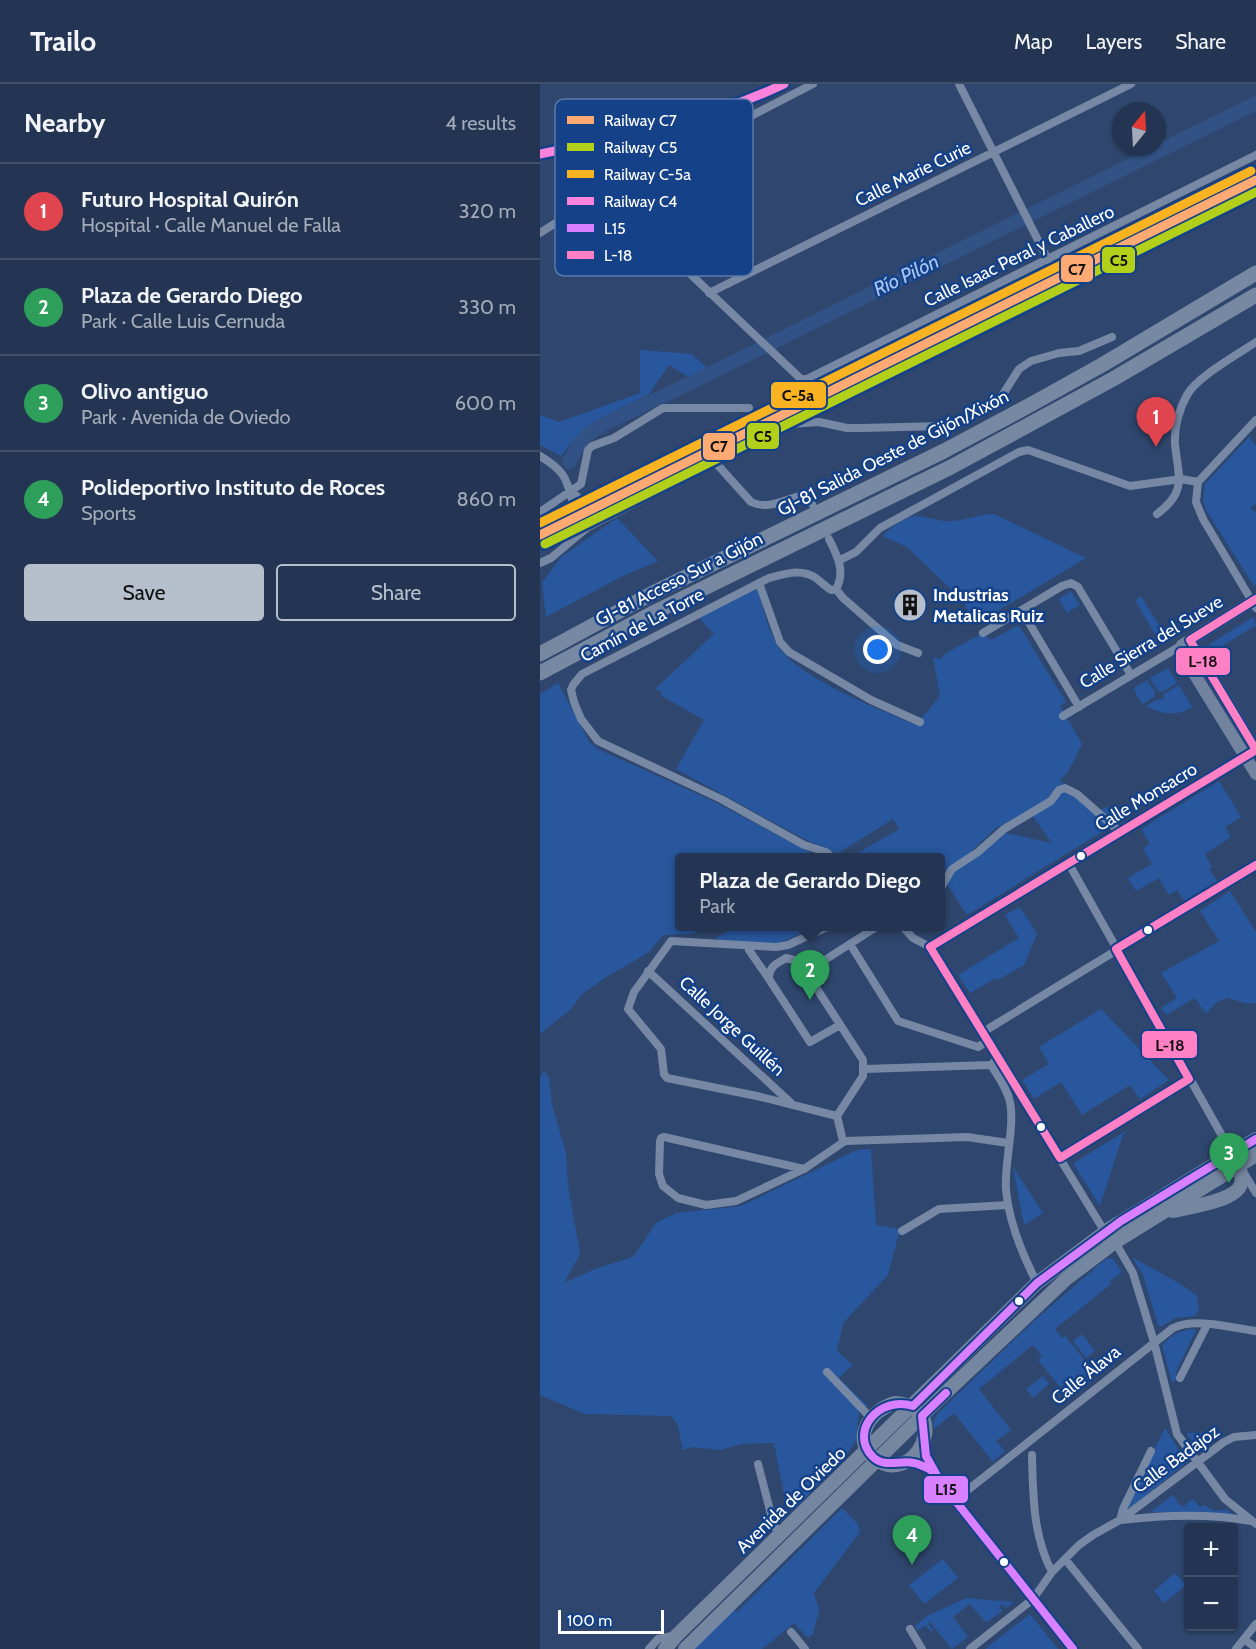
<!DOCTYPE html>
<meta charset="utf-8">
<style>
:root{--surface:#233552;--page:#2f405c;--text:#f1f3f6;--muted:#a3abb8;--line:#405069;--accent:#b6bfcc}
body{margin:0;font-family:Cabin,sans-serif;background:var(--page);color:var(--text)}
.controls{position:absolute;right:18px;bottom:18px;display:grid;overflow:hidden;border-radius:6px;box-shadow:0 2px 4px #0004}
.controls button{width:54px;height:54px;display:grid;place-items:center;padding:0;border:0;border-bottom:2px solid var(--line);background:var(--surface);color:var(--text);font:30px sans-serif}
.compass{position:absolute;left:572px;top:18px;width:54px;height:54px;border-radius:50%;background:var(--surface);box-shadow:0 2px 4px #0004;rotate:18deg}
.scale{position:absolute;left:18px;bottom:15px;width:106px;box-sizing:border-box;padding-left:6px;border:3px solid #fff;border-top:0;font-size:16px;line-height:21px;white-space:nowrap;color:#fff;-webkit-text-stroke:4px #154188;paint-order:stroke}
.you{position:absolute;left:338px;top:566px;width:21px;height:21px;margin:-15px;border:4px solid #fff;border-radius:50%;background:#1a73e8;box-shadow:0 0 0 9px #1a73e833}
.badge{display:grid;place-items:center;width:39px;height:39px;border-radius:50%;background:var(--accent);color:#fff;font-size:20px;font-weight:700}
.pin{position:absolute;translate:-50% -50px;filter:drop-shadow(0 2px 3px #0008)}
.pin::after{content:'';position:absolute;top:32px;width:21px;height:18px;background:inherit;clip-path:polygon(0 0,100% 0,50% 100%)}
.popup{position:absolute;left:135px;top:769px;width:270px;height:78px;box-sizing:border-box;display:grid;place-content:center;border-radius:6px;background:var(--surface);filter:drop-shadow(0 2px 4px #0005);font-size:20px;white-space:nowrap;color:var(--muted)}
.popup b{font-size:22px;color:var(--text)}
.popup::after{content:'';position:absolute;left:50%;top:100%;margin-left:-12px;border:12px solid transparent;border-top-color:var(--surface)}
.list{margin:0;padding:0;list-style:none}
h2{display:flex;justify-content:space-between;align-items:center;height:78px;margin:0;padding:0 24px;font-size:26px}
h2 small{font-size:20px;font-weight:400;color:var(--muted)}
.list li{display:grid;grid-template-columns:39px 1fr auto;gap:18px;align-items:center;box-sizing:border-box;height:96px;padding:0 24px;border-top:2px solid var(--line)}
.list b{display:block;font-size:22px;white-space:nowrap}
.list p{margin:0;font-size:20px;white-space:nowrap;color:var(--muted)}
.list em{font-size:20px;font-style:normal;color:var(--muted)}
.actions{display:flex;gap:12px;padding:18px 24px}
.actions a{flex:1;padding:14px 0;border:2px solid var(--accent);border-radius:6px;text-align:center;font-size:21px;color:var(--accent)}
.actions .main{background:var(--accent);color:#111}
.map{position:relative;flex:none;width:716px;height:1565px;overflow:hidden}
header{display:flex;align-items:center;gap:36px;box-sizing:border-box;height:84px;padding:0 30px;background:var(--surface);border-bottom:2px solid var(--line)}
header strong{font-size:28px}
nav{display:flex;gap:33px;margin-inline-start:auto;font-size:21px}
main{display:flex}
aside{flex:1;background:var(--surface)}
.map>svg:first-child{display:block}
.green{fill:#28579e}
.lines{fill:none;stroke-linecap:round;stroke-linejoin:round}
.river{stroke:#325286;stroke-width:14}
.street{stroke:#7688a4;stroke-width:8}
.secondary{stroke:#71839f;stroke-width:12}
.primary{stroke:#7586a1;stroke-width:14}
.highway{stroke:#7788a3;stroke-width:15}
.rail{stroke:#7788a3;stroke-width:2;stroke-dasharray:10 4.5;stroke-linecap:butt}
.bus-1-casing{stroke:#154188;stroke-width:12}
.bus-2-casing{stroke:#154188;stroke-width:12}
.bus-1{stroke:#d880ff;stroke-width:8}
.bus-2{stroke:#ff80c5;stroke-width:8}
.rail-1-casing{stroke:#154188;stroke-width:14}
.rail-2-casing{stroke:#154188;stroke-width:14}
.rail-3-casing{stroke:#154188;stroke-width:14}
.rail-4-casing{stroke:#154188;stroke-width:14}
.rail-1{stroke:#ffaa73;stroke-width:9}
.rail-2{stroke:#b2d019;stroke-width:9}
.rail-3{stroke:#f9b220;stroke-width:9}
.rail-4{stroke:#fb83dd;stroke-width:9}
.bus-dot{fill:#fff;stroke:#154188;stroke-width:2}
.labels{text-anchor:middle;stroke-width:5;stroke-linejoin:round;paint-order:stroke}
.street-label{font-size:18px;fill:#fff;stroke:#154188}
.poi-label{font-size:18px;font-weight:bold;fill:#fff;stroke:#154188;text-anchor:start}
.water-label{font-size:20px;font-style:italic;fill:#a7c7f6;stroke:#154188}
.key{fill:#154188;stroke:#5b7aac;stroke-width:1.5}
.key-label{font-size:16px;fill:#fff}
.line-badge{stroke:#154188;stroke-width:2}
.pale-badge-label{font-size:16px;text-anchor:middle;font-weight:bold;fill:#111}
</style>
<header>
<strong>Trailo</strong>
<nav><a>Map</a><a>Layers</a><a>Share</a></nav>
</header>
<main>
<aside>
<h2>Nearby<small>4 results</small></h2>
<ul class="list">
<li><span class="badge" style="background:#e0444e">1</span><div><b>Futuro Hospital Quirón</b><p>Hospital · Calle Manuel de Falla</p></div><em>320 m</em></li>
<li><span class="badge" style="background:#2e9e5b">2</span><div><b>Plaza de Gerardo Diego</b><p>Park · Calle Luis Cernuda</p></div><em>330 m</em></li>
<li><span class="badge" style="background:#2e9e5b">3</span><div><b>Olivo antiguo</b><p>Park · Avenida de Oviedo</p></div><em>600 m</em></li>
<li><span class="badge" style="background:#2e9e5b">4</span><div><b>Polideportivo Instituto de Roces</b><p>Sports</p></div><em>860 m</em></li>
</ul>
<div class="actions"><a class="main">Save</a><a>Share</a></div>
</aside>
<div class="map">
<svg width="716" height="1565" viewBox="0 0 716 1565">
<rect width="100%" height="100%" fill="#2f476e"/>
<path class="green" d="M100,266L152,270L168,285L149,293L129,281L109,310L57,336L34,355L21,372L0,361V331L19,338L100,309Z
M709,353L716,362V419L710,425L716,428V500L714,502L666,426L663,416L665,400Z
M454,430L546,474L436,540L422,516L367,463L342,452C350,445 364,433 375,432C381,431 401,438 412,437C427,436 440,430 454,430Z
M77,434L118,477L83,492L6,533L2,499L21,473Z
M217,504C222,519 229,549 237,561C261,596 337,624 376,641L400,612L393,573L400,575L406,569L443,549L451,556L477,542L480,543L526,618L520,622L542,660L529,686L520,697L537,706L559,727L568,722L569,729L575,740L427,831L407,800L416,785L465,749L512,759L489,727L456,744L409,788L401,786L400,774L311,773L359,745L353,735L297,770L287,764L268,757L136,685L164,636L120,611L122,608L115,605L174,550L158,533Z
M531,507L540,521L527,529L519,515Z
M601,512L624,549L623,557L620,558L595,517Z
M713,533L716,541L674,567L670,560Z
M628,584L637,599L622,608L618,607L610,594Z
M607,596L615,608L614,613L603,620L598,614L594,604Z
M18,599L50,659L60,666L173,717L279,773L140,774V842L165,843L152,850L123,851L109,868L63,895L41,911L31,925L0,950V610Z
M639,601L652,623C638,633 620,630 606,622L616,616L623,615L624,610Z
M679,697L701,733L685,743L691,753L665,770L672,783L669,785L677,797L644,817L637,806L629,811L619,794L596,807L588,794L612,780L603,764L610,760L601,745Z
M690,807L716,848V919C691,923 691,900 666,930L655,914L626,931L621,924L637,914L621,889L679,857L660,827Z
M480,823L497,850L484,881L458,896L456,894L430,909L418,891L479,854L465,831Z
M195,843H279L238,859L184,858L176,854Z
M561,925L629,996L600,1015L590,1001L542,1031L521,998L494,1015L482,996L509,980L499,963Z
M4,987L9,993L12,1021L26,1069L28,1102L40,1170L24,1199L55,1185L93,1173L116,1139L136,1129L201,1122L317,1066L331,1065L336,1141L360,1145L348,1191L303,1239L297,1267L313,1281L299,1294L328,1322L319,1327L316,1356L306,1372L255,1425L246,1421L234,1359L202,1360L180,1366L152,1363L143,1366L138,1342L131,1332L45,1330L0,1311V992Z
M589,1045L583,1051L560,1122L534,1081L535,1078Z
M473,1083L503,1129L484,1141Z
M592,1173L642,1201L657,1212L659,1226L655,1232L635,1234L621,1243L618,1241L603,1191Z
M567,1174L573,1175L582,1188L570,1197L571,1200L515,1245L522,1254L525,1252L551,1284L547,1287L554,1295L534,1311L525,1300L520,1303L498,1276L502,1272L493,1261L439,1305L471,1346L456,1357L465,1367L453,1378L414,1329L394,1345L393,1338L397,1330L495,1236Z
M652,1245L656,1246L636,1288L637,1294L632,1299L622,1261C630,1253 640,1245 652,1245Z
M542,1250L555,1267L546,1274L533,1257Z
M503,1292L509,1300L493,1314L486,1305Z
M625,1344L647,1378L589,1425L588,1418Z
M683,1348L660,1367L646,1349Z
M632,1411L637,1416V1419H639L643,1423L653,1415L660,1423L664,1421L674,1427L687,1426L692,1430L611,1428Z
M302,1424L318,1440L320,1448L274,1509L279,1526L273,1550L268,1554L254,1539L222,1565H152L193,1525L197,1528Z
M403,1475L418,1494L384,1520L369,1501Z
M635,1489L646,1501L624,1519L614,1507Z
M426,1514L474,1518L466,1524L463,1520L459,1522L462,1527L446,1539L430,1520L413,1533L428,1553L412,1565L390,1538L388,1540L393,1546L391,1548L385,1541L378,1547L375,1542L387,1532Z
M490,1530L518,1565H445Z"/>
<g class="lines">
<path class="river" d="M29,378L39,360L48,350L64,340L157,296L716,19"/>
<path class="street" d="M419,0L508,176
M64,108L262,296L269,294L716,71
M83,126L80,115L85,97
M0,149L64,108L273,0
M169,209L591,0
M716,336L658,398L656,418L663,435L716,524
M249,340L253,331L267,322L448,233L458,229H472L557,188
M0,372C31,391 25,397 36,428
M175,378L211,418C228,426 243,416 261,412L266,413L272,420
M31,407L42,417L45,423
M0,428L41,400L48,366L52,362L74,354L123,324H209
M47,430L48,443
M617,430C648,407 638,392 635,360C634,343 639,326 647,311C657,293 698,270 716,258
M289,455C297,471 306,488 296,505L291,506C285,502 281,498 276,494C261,484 245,490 229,494L42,590L33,601L31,606L34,618L41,635L58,657L181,715L264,761L286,768L293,774
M300,476L316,468L340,444L479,368L488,366L590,402L641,395L658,398
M0,479L11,474L48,443L249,340L279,338L307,344H322L401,342L421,337L460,315L479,285L491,277L519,269L539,267L572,253
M219,499L240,558L249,568L331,616L380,638
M296,505L303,514L357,561L378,569
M482,527L539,623
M443,549L522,502L531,499L538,503L591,591
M523,632L642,561
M529,780L694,1073
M400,805L412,785L438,768L464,745L511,717L519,706L525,704L537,710L580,748
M289,842L248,861L236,863L131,857L94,908L88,925L121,965L124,990L127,994L217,1012L297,1032
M362,842L373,854L390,863L565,1148
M310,860L358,937L438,963L448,957
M390,863L716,666
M209,866L229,895
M108,887L251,1019
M266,888L338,842
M300,941L270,958L229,895C229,882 236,880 246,874L258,877L266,888L323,976V992L297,1032L303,1057
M443,948L716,781
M451,981C458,992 467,1004 470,1018C475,1042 464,1080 466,1106C469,1138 483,1172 497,1199
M324,985L451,981L454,978
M520,1074L649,995
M264,1085L124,1053L121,1054L120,1057L119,1090L123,1102L138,1114L166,1121L196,1117L264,1085L305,1057L427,1053L468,1059
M704,1089L716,1109
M362,1147L399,1125L468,1121
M575,1158L593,1189L614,1258L637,1350L685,1415L716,1440
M287,1288L331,1334
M640,1294L667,1241
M383,1360L384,1368L391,1386L533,1565
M492,1371C493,1412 493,1452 512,1488
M367,1378L380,1380L391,1386
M218,1380L234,1442L241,1450
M415,1416L633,1244C655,1233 693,1244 716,1247
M580,1436L583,1425L611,1367
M581,1436C623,1431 669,1429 711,1437
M525,1475L598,1565
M370,1545L382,1565
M251,1548L265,1565
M704,1555L716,1564
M109,1565L118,1555L137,1551
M430,1565L493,1515L512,1488L539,1461L553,1451L580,1436L684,1358L694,1353L716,1351
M696,1565L716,1540"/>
<path class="secondary" d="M716,515L642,561L650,583L716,690
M650,556L716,666"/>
<path class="primary" d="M633,1127C650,1123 696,1117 701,1100C703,1094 700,1087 699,1081
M355,1319C415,1323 374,1406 334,1374C310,1354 332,1325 355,1319Z
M125,1565L137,1551L497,1199L569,1145L716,1055
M145,1565L398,1316L526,1195L575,1158L716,1071"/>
<path class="highway" d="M0,570L113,509L404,367L490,321L562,281L716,189
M0,589L111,530L411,383L573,295L716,211"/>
<path class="rail" d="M349,277L374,261"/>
<g class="bus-1-casing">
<path id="bus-1" d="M400,1397L386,1372L382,1332L406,1309
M533,1565L391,1386C385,1383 380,1380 374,1379C360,1376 344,1384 333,1373C308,1348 339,1311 373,1322L497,1199L581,1137L716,1055"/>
</g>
<g class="bus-2-casing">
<path id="bus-2" d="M716,515L650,556L716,666
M716,666L390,863L520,1074L649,995L576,865L716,781"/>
</g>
<use href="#bus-1" class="bus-1"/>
<use href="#bus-2" class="bus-2"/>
<g class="rail-1-casing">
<path id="rail-1" d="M0,451L716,96"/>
</g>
<g class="rail-2-casing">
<path id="rail-2" d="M5,460L716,108"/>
</g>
<g class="rail-3-casing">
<path id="rail-3" d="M0,439L711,87"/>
</g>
<g class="rail-4-casing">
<path id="rail-4" d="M0,70C84,53 166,37 244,0"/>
</g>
<use href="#rail-1" class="rail-1"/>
<use href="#rail-2" class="rail-2"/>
<use href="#rail-3" class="rail-3"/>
<use href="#rail-4" class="rail-4"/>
</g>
<defs>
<g id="building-disc" transform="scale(1.725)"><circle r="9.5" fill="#b6bfcc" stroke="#154188"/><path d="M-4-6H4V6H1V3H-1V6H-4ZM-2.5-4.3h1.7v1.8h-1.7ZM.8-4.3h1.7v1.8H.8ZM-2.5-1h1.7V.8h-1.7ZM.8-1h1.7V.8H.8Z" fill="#111"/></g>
</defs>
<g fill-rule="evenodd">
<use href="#building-disc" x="370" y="521"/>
</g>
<g class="bus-dot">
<circle cx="541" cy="772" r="5"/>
<circle cx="608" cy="846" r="5"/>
<circle cx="501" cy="1043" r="5"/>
<circle cx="479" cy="1217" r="5"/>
<circle cx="464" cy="1478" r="5"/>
</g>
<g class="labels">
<g class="street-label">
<text transform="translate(373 90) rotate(-26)" y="6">Calle Marie Curie</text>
<text transform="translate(479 172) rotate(-26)" y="6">Calle Isaac Peral y Caballero</text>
<text transform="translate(353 369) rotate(-27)" y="6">GJ-81 Salida Oeste de Gijón/Xixón</text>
<text transform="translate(139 495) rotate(-27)" y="6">GJ-81 Acceso Sur a Gijón</text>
<text transform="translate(102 541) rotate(-28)" y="6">Camín de La Torre</text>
<text transform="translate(611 558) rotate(-31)" y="6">Calle Sierra del Sueve</text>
<text transform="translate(606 713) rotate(-31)" y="6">Calle Monsacro</text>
<text transform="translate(192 942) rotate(43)" y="6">Calle Jorge Guillén</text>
<text transform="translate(546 1291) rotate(-39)" y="6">Calle Álava</text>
<text transform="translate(636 1375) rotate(-36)" y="6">Calle Badajoz</text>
<text transform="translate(251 1416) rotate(-44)" y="6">Avenida de Oviedo</text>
</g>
<g class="poi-label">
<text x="393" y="517">Industrias<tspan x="393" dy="21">Metalicas Ruiz</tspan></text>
</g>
<g class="water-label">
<text transform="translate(366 191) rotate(-26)" y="7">Río Pilón</text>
</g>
</g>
<rect x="15" y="15" width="198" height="177" rx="9" class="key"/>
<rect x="27" y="32" width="27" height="8" fill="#ffaa73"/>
<rect x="27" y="59" width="27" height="8" fill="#b2d019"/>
<rect x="27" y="86" width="27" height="8" fill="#f9b220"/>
<rect x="27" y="113" width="27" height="8" fill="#fb83dd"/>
<rect x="27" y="140" width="27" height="8" fill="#d880ff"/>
<rect x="27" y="167" width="27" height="8" fill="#ff80c5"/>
<g class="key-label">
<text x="64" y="42">Railway C7</text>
<text x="64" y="69">Railway C5</text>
<text x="64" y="96">Railway C-5a</text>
<text x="64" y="123">Railway C4</text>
<text x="64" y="150">L15</text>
<text x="64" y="177">L-18</text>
</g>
<g class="line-badge">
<rect x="561" y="162" width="35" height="28" rx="6" fill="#b2d019"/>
<rect x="520" y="170" width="34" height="29" rx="6" fill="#ffaa73"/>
<rect x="230" y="297" width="57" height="28" rx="6" fill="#f9b220"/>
<rect x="206" y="338" width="34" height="28" rx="6" fill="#b2d019"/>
<rect x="162" y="348" width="34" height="29" rx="6" fill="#ffaa73"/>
<rect x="635" y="563" width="56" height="29" rx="6" fill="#ff80c5"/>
<rect x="601" y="946" width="57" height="29" rx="6" fill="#ff80c5"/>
<rect x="383" y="1391" width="46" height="29" rx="6" fill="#d880ff"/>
</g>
<g class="pale-badge-label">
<text x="579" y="182">C5</text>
<text x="537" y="191">C7</text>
<text x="258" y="317">C-5a</text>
<text x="223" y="358">C5</text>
<text x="179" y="368">C7</text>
<text x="663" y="583">L-18</text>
<text x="630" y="967">L-18</text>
<text x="406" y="1411">L15</text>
</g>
</svg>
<div class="controls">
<button>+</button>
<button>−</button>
</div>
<svg class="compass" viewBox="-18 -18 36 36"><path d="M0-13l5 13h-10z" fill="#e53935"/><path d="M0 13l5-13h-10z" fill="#a3abb8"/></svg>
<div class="scale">100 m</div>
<div class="you"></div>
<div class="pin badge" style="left:616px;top:363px;background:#e0444e">1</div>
<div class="pin badge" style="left:270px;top:916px;background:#2e9e5b">2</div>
<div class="popup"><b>Plaza de Gerardo Diego</b>Park</div>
<div class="pin badge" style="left:689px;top:1099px;background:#2e9e5b">3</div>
<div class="pin badge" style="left:372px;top:1481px;background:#2e9e5b">4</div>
</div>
</main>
